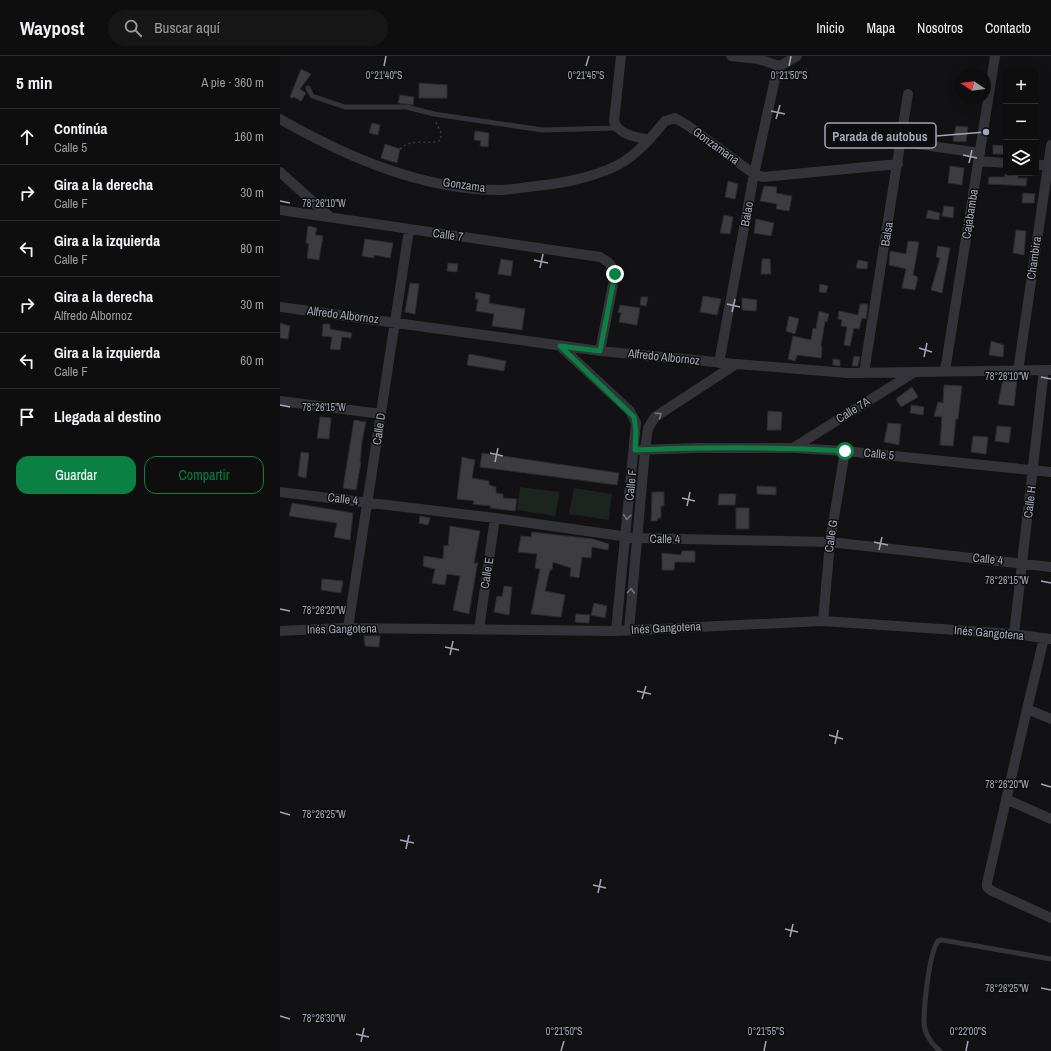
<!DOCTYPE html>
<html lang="es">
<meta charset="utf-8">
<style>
:root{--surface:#0e0e0f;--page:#171718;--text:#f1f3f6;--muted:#9b9c9e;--line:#2e2e2f;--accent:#0b8043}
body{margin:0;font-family:"Archivo Narrow",sans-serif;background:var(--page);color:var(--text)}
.controls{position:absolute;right:12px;top:12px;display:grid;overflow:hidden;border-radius:8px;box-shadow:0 4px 16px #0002}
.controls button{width:36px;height:36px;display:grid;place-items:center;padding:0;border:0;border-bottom:1px solid var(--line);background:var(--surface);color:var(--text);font:20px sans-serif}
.compass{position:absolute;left:675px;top:12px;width:36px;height:36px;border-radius:50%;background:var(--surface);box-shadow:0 4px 16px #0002;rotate:283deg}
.stop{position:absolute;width:12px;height:12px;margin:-9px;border:3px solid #0b8043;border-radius:50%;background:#fff}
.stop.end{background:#0b8043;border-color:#fff;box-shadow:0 1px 4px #0008}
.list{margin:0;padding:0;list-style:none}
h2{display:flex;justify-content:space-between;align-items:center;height:52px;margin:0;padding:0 16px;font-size:17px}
h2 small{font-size:13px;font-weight:400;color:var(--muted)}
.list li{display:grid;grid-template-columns:26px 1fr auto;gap:12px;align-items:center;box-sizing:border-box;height:56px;padding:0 16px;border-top:1px solid var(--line)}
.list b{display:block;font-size:15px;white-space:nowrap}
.list p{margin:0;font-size:13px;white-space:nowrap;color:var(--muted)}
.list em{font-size:13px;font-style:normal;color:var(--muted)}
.actions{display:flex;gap:8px;padding:12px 16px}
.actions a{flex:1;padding:9px 0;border:1px solid var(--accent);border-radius:12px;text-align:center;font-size:14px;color:var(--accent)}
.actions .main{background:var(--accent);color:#fff}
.icon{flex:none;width:22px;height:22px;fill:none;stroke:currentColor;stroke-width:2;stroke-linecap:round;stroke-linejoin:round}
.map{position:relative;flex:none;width:771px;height:995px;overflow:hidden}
header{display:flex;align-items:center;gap:24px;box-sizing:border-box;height:56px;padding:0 20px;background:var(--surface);border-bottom:1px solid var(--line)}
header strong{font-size:19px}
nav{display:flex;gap:22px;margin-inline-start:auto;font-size:14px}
.search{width:280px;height:36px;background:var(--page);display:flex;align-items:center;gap:10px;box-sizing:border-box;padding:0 14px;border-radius:22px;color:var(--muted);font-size:15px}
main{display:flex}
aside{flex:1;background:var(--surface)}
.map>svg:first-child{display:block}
.green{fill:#1c241e}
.building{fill:#3c3c41;stroke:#2c2c30}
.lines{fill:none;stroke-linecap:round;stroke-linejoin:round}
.path{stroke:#393a40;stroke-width:1.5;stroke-dasharray:2 3;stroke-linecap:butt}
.service{stroke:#333339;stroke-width:5}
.minor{stroke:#333339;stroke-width:10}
.oneway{stroke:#71737d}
.route{stroke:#0b8043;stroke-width:5}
.ticks{fill:none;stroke:#a3a7b5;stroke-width:1.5}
.labels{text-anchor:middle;stroke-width:3;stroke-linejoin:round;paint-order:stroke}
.street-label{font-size:12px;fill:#a3a7b5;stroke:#0d0d0f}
.ticks-label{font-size:10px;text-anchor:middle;fill:#a3a7b5;stroke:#0d0d0f;stroke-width:3;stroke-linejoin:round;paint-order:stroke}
.leader{fill:none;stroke:#a3a7b5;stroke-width:1.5}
.callout-dot{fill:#a3a7b5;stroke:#0d0d0f;stroke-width:1.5}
.callout{fill:#0d0d0f;stroke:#a3a7b5;stroke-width:1.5}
.callout-label{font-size:13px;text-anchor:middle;font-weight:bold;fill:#a3a7b5}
</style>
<header>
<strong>Waypost</strong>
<div class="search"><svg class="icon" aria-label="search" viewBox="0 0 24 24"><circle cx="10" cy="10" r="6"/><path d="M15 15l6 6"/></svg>Buscar aquí</div>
<nav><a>Inicio</a><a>Mapa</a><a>Nosotros</a><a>Contacto</a></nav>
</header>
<main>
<aside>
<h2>5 min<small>A pie · 360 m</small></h2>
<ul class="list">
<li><svg class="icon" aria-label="ahead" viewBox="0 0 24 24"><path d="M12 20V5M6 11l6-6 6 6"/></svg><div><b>Continúa</b><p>Calle 5</p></div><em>160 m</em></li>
<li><svg class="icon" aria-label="right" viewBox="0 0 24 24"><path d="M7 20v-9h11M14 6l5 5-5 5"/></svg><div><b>Gira a la derecha</b><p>Calle F</p></div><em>30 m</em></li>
<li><svg class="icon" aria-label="left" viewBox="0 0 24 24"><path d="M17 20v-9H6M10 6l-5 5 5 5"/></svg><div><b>Gira a la izquierda</b><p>Calle F</p></div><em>80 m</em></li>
<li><svg class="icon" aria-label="right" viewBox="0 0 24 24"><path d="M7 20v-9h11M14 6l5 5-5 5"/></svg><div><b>Gira a la derecha</b><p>Alfredo Albornoz</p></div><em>30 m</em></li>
<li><svg class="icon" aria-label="left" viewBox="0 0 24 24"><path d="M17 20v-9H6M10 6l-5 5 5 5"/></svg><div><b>Gira a la izquierda</b><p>Calle F</p></div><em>60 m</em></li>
<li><svg class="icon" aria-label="arrive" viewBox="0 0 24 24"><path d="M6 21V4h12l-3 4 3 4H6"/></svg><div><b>Llegada al destino</b></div></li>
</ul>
<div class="actions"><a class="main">Guardar</a><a>Compartir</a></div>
</aside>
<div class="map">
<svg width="771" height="995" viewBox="0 0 771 995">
<rect width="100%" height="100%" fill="#121214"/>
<path class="green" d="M240,431L280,436L275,460L237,454Z
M294,432L332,438L329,464L289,458Z"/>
<path class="building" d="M21,13L31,18L20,33L26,37L21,45L14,41L13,42L10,41Z
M139,27L167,29V42H139Z
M120,39L134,41L133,49L118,47Z
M92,67L100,69L98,79L89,77Z
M676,70L688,71L686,86L673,85Z
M195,75L209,77L208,91L200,90L201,85L194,84Z
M105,88L120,93L117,107L101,102Z
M713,89L726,90V98H713Z
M670,110L684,112L682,129L668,127Z
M725,117H738V122H747L746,130L708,128L709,121H725Z
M448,125L458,128L455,143L445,141Z
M484,130L497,131L496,137L512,140L509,155L496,153L497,148L480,145Z
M743,137L755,138L754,147H742Z
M664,150L674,151L673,162L662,160Z
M648,154L660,157L659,164L646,162Z
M444,159L453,161L450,178L440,177Z
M476,163L494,167L491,180L474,177Z
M28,170L37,172L35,179L43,180L39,204L27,202L29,188L26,187Z
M736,174L746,175L744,199L733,197Z
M85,183L113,187L110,202L94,199V202L82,200Z
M628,185L639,186L633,219L638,221L635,234L622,232L626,213L609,209L610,195L626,198Z
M658,190L670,192L662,237L651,234L660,202L656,201Z
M221,203L233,205L231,220L218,218Z
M482,203H490L491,218H481Z
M578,204L588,206L587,213L576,212Z
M168,207L178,208L177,216L167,215Z
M130,227L139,228L135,258L125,256Z
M540,228L548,230L546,237L539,236Z
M196,236L210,239L209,247L245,253L242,274L212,270L214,258L196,255L198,243H195Z
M423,240L441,243L437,259L420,256Z
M361,241H368L366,250L360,249Z
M462,242L477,244L476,255L462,254Z
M580,248H588L586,263L582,262L579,273L574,272L570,290L564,289L567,271L561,270L562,264L558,263L559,255L578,259Z
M340,249L360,252L357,269L339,266L341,257L338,256Z
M539,255L549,258L547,266L545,265L541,290L542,291L541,302L517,299L515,305L508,303L513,280L531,284L533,272L536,273Z
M509,260L519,263L515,278L506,275Z
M0,267L10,270L8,283L0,282Z
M43,268H50V273L72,277L71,282L62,281L60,294L50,293L52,281L42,280Z
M711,285L724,289L723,301L709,299Z
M189,298L226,305L224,315L187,309Z
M574,300L580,301L578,310H572Z
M553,303L560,304V310L553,309Z
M723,323H737L734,350L718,348Z
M664,329L682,330L678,363H676L673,390L660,389L662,361L654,360L658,346L663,347Z
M632,331L638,341L621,351L616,343Z
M631,349L644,351L643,359L630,357Z
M488,355L502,356L501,374H487Z
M40,361L51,362L49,383L37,382Z
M74,364L86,366L82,385L80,406H81L76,434L63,432Z
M608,367L621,368L619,389L604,386Z
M717,370L731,371L729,387L715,385Z
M693,380L708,381L706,398L691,396Z
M21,396L29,397L26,422L18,420Z
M202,397L339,417L337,429L200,411Z
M182,401L195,404L192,422L209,425V429L216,431V437L223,438V442L237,443L235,455L210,452L211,450L193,448L194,445L177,443Z
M477,430L496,431V439L477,438Z
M372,436H384V450H381V462H378L377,465H371Z
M439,438H456L455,449H438Z
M12,447L73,457L70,484L54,481L57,467L9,460Z
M456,452H469V473H456Z
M140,460L150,462L148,469L139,467Z
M170,470L200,475L194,507H198L197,510L189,558L173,554L180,520L167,518L165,529L152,527L155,513L143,510L144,500L163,503L164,489L168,490Z
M252,476L313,483L329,488L328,494L312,491L311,502L302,501L299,522L290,520L291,512L273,506L272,514H270L265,535L285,539L281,561L251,558L260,513L255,512L257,498L238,496L241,480L251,481Z
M402,495H415V506H395L394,514H382V497L401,499Z
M42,523L63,525L61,537L41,534Z
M224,530L232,531L229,559L214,556L217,540L222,541Z
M314,547L327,550L325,562L311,559Z
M296,558L310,559L309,567L295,566Z
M84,580H100L99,591L85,590Z"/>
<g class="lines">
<path class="path" d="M120,93C132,81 147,90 161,84V77L156,66"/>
<path class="service" d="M28,32L32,40L65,51H126L154,58L263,74L337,72
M660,995C651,988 644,977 644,965C644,950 649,897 658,885L662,884L771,903"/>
<path class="minor" d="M341,0L334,65C338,79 357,81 369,84L385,65L395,62L407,69L474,118L483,121L618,108
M451,0L478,3L500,10
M0,63C67,101 142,134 220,134C232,134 244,131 256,130C281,128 325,119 346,104C354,99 362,91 369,84
M622,86L700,97
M698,105L726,107
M756,109H768
M0,116L50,161
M0,154L320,201C329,206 332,209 335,218L320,295
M0,251L320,295L456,308L567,317L771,314
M280,290L350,355L356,367L336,575
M439,307L474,118L495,23L500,10L517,0
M665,315L715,0
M738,315L771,89
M584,317L628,38
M0,345L101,358
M513,392L633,317
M355,394L417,392H513L565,395L771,416
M0,436L215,462L356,482L550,486L771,511
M543,565L550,486L565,395
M68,572L129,174
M199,573L215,462
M349,574L365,394L368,372L375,361L456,308
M0,575L61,572L336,575L543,565L734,578L771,583
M734,578L764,314
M764,582L747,653L771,663
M747,653L707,827V831L712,835L771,862
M726,743L771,763"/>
</g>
<defs><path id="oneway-chevron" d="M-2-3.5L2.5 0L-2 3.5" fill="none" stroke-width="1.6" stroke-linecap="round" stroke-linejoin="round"/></defs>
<g class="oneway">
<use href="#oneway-chevron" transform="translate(379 359) rotate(-36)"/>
<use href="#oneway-chevron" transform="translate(347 461) rotate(96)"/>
<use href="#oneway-chevron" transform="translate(351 535) rotate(-86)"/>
</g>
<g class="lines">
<path class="route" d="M335,218L320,295L280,290L354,361L356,375L355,394C425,391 495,391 565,395"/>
</g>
<path class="ticks" d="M104,10L106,0M306,10L309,0M509,10L511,0M491,55L505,58M496,63L500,49M683,99L697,102M689,107L692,94M0,145L10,147M254,204L268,207M260,212L263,198M447,248L460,251M452,256L455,243M639,292L652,296M644,301L647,287M761,321L771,323M0,349L10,351M210,397L223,400M215,406L218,392M402,442L415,445M407,450L410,436M594,486L608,489M599,494L602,481M761,525L771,527M0,553L10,555M165,591L179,594M170,599L173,585M357,635L371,638M362,643L366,630M549,679L563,683M555,688L558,674M761,728L771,731M0,756L10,759M120,784L134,787M126,793L129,779M313,829L326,832M318,837L321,823M505,873L518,876M510,881L513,868M761,932L771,934M0,960L10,963M76,978L89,981M81,986L84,972M281,995L284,985M484,995L486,985M686,995L688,985"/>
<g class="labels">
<g class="street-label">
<text transform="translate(436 90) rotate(36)" y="4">Gonzamana</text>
<text transform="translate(184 129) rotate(8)" y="4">Gonzama</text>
<text transform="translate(467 158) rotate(-80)" y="4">Balao</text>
<text transform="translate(690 158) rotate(-81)" y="4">Cajabamba</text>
<text transform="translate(607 178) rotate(-81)" y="4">Balsa</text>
<text transform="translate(168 179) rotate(8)" y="4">Calle 7</text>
<text transform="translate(754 202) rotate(-82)" y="4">Chambira</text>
<text transform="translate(63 259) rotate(7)" y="4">Alfredo Albornoz</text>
<text transform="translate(384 301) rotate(6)" y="4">Alfredo Albornoz</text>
<text transform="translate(573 354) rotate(-32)" y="4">Calle 7A</text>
<text transform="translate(99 373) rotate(-82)" y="4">Calle D</text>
<text transform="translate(599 398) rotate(6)" y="4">Calle 5</text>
<text transform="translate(351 429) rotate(-84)" y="4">Calle F</text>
<text transform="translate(63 443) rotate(7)" y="4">Calle 4</text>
<text transform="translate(750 446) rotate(-83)" y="4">Calle H</text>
<text transform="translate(551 480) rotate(-82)" y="4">Calle G</text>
<text transform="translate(385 483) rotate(1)" y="4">Calle 4</text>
<text transform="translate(708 503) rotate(6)" y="4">Calle 4</text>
<text transform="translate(207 517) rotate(-81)" y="4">Calle E</text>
<text transform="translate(386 572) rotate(-3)" y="4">Inés Gangotena</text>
<text transform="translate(62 573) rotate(-1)" y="4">Inés Gangotena</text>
<text transform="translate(709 577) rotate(5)" y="4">Inés Gangotena</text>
</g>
</g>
<g class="ticks-label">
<text x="104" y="23">0°21'40"S</text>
<text x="306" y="23">0°21'45"S</text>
<text x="509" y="23">0°21'50"S</text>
<text x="44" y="151">78°26'10"W</text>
<text x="727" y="324">78°26'10"W</text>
<text x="44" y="355">78°26'15"W</text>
<text x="727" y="528">78°26'15"W</text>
<text x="44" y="558">78°26'20"W</text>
<text x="727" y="732">78°26'20"W</text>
<text x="44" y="762">78°26'25"W</text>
<text x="727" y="936">78°26'25"W</text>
<text x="44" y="966">78°26'30"W</text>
<text x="284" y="979">0°21'50"S</text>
<text x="486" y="979">0°21'55"S</text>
<text x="688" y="979">0°22'00"S</text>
</g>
<path class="leader" d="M706 76L656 80"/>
<circle class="callout-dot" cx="706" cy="76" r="4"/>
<rect class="callout" x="545" y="67" width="111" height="25" rx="4"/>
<g class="callout-label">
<text x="600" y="85">Parada de autobus</text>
</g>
</svg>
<div class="controls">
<button>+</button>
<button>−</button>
<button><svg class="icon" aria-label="layers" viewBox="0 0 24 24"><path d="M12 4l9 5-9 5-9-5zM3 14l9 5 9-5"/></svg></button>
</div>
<svg class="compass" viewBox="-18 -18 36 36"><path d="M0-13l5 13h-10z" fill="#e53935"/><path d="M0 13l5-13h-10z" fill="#9b9c9e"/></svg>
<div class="stop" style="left:565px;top:395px"></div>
<div class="stop end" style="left:335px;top:218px"></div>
</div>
</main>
